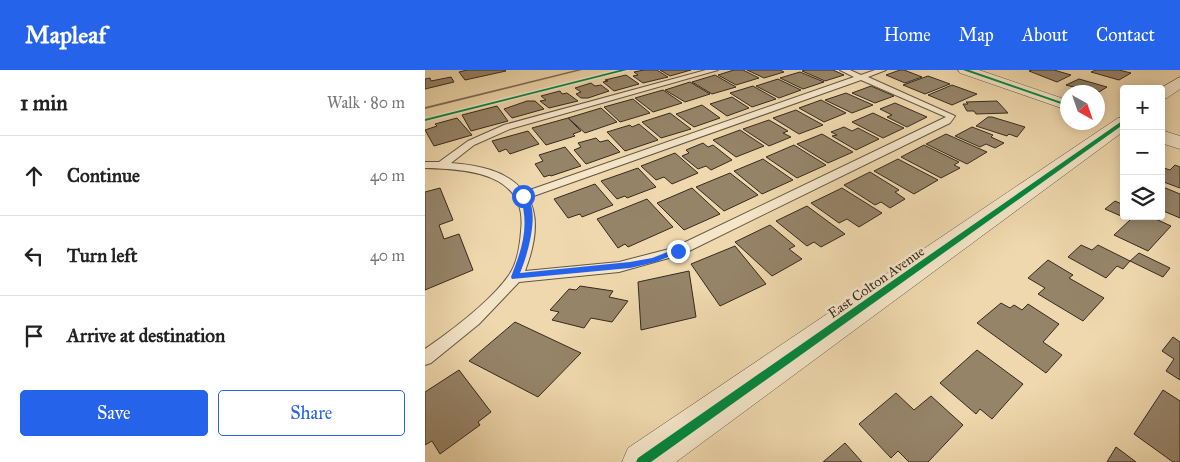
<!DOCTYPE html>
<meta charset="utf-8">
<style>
:root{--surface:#fff;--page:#f2f2f2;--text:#222;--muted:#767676;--line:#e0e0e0;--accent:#2563eb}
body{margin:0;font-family:"IM FELL Great Primer",serif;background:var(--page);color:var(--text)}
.controls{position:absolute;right:15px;top:15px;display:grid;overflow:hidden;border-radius:5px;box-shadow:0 2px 12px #0003}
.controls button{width:45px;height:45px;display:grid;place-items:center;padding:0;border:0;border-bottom:1px solid var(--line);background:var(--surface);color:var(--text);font:25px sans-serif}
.compass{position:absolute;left:635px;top:15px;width:45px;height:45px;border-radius:50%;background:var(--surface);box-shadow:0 2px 12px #0003;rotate:140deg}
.stop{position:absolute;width:15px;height:15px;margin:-11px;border:4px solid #2563eb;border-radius:50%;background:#fff}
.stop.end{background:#2563eb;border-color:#fff;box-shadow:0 1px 5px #0008}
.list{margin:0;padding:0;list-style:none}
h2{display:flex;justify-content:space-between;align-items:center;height:65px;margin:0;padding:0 20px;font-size:21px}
h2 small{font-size:16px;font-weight:400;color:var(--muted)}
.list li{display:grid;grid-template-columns:32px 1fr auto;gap:15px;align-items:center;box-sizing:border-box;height:80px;padding:0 20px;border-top:1px solid var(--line)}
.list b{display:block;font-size:19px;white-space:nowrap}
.list em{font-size:16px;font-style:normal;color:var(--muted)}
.actions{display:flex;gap:10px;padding:15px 20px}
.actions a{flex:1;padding:11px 0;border:1px solid var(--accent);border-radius:5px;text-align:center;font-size:18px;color:var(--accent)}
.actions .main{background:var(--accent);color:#fff}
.icon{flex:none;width:28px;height:28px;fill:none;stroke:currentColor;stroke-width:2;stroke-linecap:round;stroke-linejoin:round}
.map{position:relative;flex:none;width:755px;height:392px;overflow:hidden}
header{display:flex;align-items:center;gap:30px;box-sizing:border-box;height:70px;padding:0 25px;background:var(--accent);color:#fff}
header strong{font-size:24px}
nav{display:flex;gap:28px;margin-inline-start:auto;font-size:18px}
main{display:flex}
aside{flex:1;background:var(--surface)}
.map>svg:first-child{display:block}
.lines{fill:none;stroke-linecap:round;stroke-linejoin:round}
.stream{fill:#7f6f57;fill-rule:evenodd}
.building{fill:#968469;stroke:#352a1f}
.service-casing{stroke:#645642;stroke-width:2}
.tertiary-casing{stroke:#645642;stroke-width:1}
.service{fill:#f5e6ca;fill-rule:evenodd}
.tertiary{fill:#f5e6ca;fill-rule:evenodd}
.cycleway-casing{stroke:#f5e6ca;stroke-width:3}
.cycleway{fill:#00873e;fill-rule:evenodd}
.route{fill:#2563eb}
.labels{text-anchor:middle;stroke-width:5;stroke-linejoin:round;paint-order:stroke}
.street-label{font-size:14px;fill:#352a1f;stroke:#f5e6ca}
</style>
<header>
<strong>Mapleaf</strong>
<nav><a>Home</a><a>Map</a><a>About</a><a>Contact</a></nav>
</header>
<main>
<aside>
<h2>1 min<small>Walk · 80 m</small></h2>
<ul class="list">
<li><svg class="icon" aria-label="ahead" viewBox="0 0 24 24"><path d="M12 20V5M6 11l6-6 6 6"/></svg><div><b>Continue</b></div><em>40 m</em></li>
<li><svg class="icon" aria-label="left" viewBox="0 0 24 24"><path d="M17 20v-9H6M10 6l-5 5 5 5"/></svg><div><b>Turn left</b></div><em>40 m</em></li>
<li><svg class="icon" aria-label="arrive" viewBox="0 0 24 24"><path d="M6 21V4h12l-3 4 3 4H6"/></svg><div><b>Arrive at destination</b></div></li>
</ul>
<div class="actions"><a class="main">Save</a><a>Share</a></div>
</aside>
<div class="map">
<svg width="755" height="392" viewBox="0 0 755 392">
<rect width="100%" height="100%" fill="#efd8ad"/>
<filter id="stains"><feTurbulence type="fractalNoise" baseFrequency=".004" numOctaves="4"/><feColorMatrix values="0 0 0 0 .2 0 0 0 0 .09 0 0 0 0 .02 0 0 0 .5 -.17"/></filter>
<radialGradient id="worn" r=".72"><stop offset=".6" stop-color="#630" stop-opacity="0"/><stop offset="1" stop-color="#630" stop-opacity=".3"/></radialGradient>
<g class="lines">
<path class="stream" d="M151,0H157L0,39V37Z"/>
</g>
<path class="building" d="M42,0H80L81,1L40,10L34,2Z
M219,0H232L243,7L218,13L208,6L213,5L209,2Z
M235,0H266L245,6Z
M309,0H318L334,8L311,15L293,5Z
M322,0H355L359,2L339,8Z
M380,0H408L419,5L400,11L377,1Z
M475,0H479L497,7L480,13L461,5Z
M607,0H629L646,5L632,12L604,1Z
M671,0H694L706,3L694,10L666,2Z
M375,2L399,12L378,19L355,8Z
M201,5L214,14L189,21L178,12L183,11L180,10Z
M290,5L311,17L287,24L267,12Z
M503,6L525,14L500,24L478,15Z
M26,7L29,12L0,19V9L5,8L6,11Z
M353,9L376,20L354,28L331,16Z
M654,9L682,17L674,22L667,19L664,21L641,15Z
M265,12L285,24L260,32L240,20Z
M166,13L170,16L176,15L184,21L163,28H156L151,24L156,22L150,18Z
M527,15L552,24L527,35L503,25Z
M328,16L351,29L327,37L305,23Z
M446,16L469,26L450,33L427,23Z
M238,20L257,33L228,42L210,28Z
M135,21L137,24L142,23L153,31L124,38L115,31L121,30L116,26Z
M421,23L448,35L427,43L400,30Z
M307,27L324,38L302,46L285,34Z
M208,29L225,43L195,52L179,37Z
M396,30L421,43L399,52L374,38Z
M102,31H110L119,39L87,48L79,39Z
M572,31L583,43L551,44L549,41H542L538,34H543L541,32Z
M470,33L502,47L482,57L462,47L467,45L455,39Z
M277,35L295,48L269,57L251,44Z
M72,36L83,51L46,61L37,45Z
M176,38L192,52L160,63L143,48Z
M371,40L398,55L374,64L348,48Z
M245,43L266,59L236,68L217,52Z
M448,43L479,58L458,68L427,52Z
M563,47H567L600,57L592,67L584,64L582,66L551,56Z
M32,48L47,65L9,76L0,60L12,56L10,54Z
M143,48L156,61L148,64L150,66L121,75L107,58Z
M344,50L363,61L358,63L366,67L344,76L318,59Z
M214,54L233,70L200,81L182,62L205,55L207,57Z
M419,57L427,61L433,58L454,69L431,80L407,66L412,65L406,62Z
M547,57L568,65L566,67L579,73L570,78L561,74L555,77L530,66Z
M315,60L339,76L311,87L288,70Z
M103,61L114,74L85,84L81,79L74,82L67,71Z
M397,64L428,82L403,93L372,74Z
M521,64L562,82L542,94L501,74Z
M171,68L175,72L183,70L195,82L161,94L149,80L156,77L153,73Z
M278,73L283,77L288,75L307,90L286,100L281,96L273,99L257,86L264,83L261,80Z
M369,75L401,95L372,108L341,87Z
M499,75L534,92L529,95L535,98L516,108L476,87Z
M140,77L156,96L126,106L125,105L119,107L110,94L118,91L114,85Z
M250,83L273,103L247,114L239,107L231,110L216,96Z
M338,89L368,110L337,124L309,101Z
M473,89L513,110L489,124L449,101Z
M750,95L755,97V118L736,111V97L745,100Z
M213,98L231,117L202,128L200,126L192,129L176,111Z
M445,102L474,120L470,122L480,129L465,138L456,132L450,135L419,115Z
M305,103L333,125L299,141L271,117Z
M170,114L188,135L157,147L155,144L143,148L129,129Z
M738,117L755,124V148L736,140V119Z
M15,118L28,150L14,155L19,169L34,164L48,200L0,220V122Z
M267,118L295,144L259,160L232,133Z
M417,118L457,143L434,157L422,149L414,153L386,133Z
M222,129L248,157L203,177L200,174L193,178L172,149Z
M690,131L699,135V146H724L746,156L723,181L689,165L705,150L680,139Z
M382,136L420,164L396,177L389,172L382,176L351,151Z
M345,155L370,176L364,179L377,189L347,206L310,172Z
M656,175L667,180L673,175L705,191L698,199L692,196L681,208L643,187Z
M310,176L341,214L295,236L266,194Z
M714,183L745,198L738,207L705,191Z
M623,190L648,205L644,208L679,228L658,251L613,224L620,218L603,208Z
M264,201L271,247L216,260L213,212Z
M155,216L188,221L184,227L203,231L187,252L166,248L159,258L127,250L134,242L125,240L144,219L151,220Z
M576,233L585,238L589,235L597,240L603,234L634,254L618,272L637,285L621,303L552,253Z
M90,252L156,283L113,327L44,291Z
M748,267L755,272V310L741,301L749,289L737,281Z
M552,280L598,314L567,349L555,339L551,344L515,313Z
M34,300L66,342L53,352L55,355L15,384L7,371L0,375V322Z
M738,320L755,331V392H748L709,364Z
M471,323L489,340L506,326L538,355L503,392H484L473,381L466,388L434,354Z
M420,373L437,392H398Z
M691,377L711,392H682Z"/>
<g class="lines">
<g class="service-casing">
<path id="service" d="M281,0H293L85,59L49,75L26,93C52,95 82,100 99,122L429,7L415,0H425L436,5L450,0H461L443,7L530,46L525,53L258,184L194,202L94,212L54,254L6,293L0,295V279C26,261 66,231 84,205C92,194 95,175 96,161C103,103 43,99 0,98V92H14L43,71L79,55ZM436,10L521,47L248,178L194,192L100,201C108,180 116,149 103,128Z"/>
</g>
<g class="tertiary-casing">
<path id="tertiary" d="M533,0H554L642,30V40L535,3Z
M755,7V19L742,28L736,30V19H734Z
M699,47V61L251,392H197L203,378L693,48Z
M736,60L755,66V79L736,73Z"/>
</g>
<use href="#service" class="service"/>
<use href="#tertiary" class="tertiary"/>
<g class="cycleway-casing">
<path id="cycleway" d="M195,0H202L0,51V49Z
M538,0H544L642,34V36Z
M697,51H699V54L226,392H211L213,388Z"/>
</g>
<use href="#cycleway" class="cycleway"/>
</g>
<path class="route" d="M98,124C118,135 102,187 95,203L205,192L227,188L253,178L257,181L231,192L205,198L87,209L86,207C97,179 105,156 95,126Z"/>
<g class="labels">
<g class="street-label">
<text transform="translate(451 212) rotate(-35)" y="5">East Colton Avenue</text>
</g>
</g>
<rect width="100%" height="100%" filter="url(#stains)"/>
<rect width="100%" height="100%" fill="url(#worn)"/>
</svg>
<div class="controls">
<button>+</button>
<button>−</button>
<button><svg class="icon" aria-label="layers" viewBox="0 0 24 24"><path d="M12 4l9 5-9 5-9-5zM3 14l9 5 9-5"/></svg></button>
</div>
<svg class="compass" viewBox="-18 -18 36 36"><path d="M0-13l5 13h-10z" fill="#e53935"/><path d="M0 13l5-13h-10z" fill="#767676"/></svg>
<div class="stop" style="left:98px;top:126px"></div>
<div class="stop end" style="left:253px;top:181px"></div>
</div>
</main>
